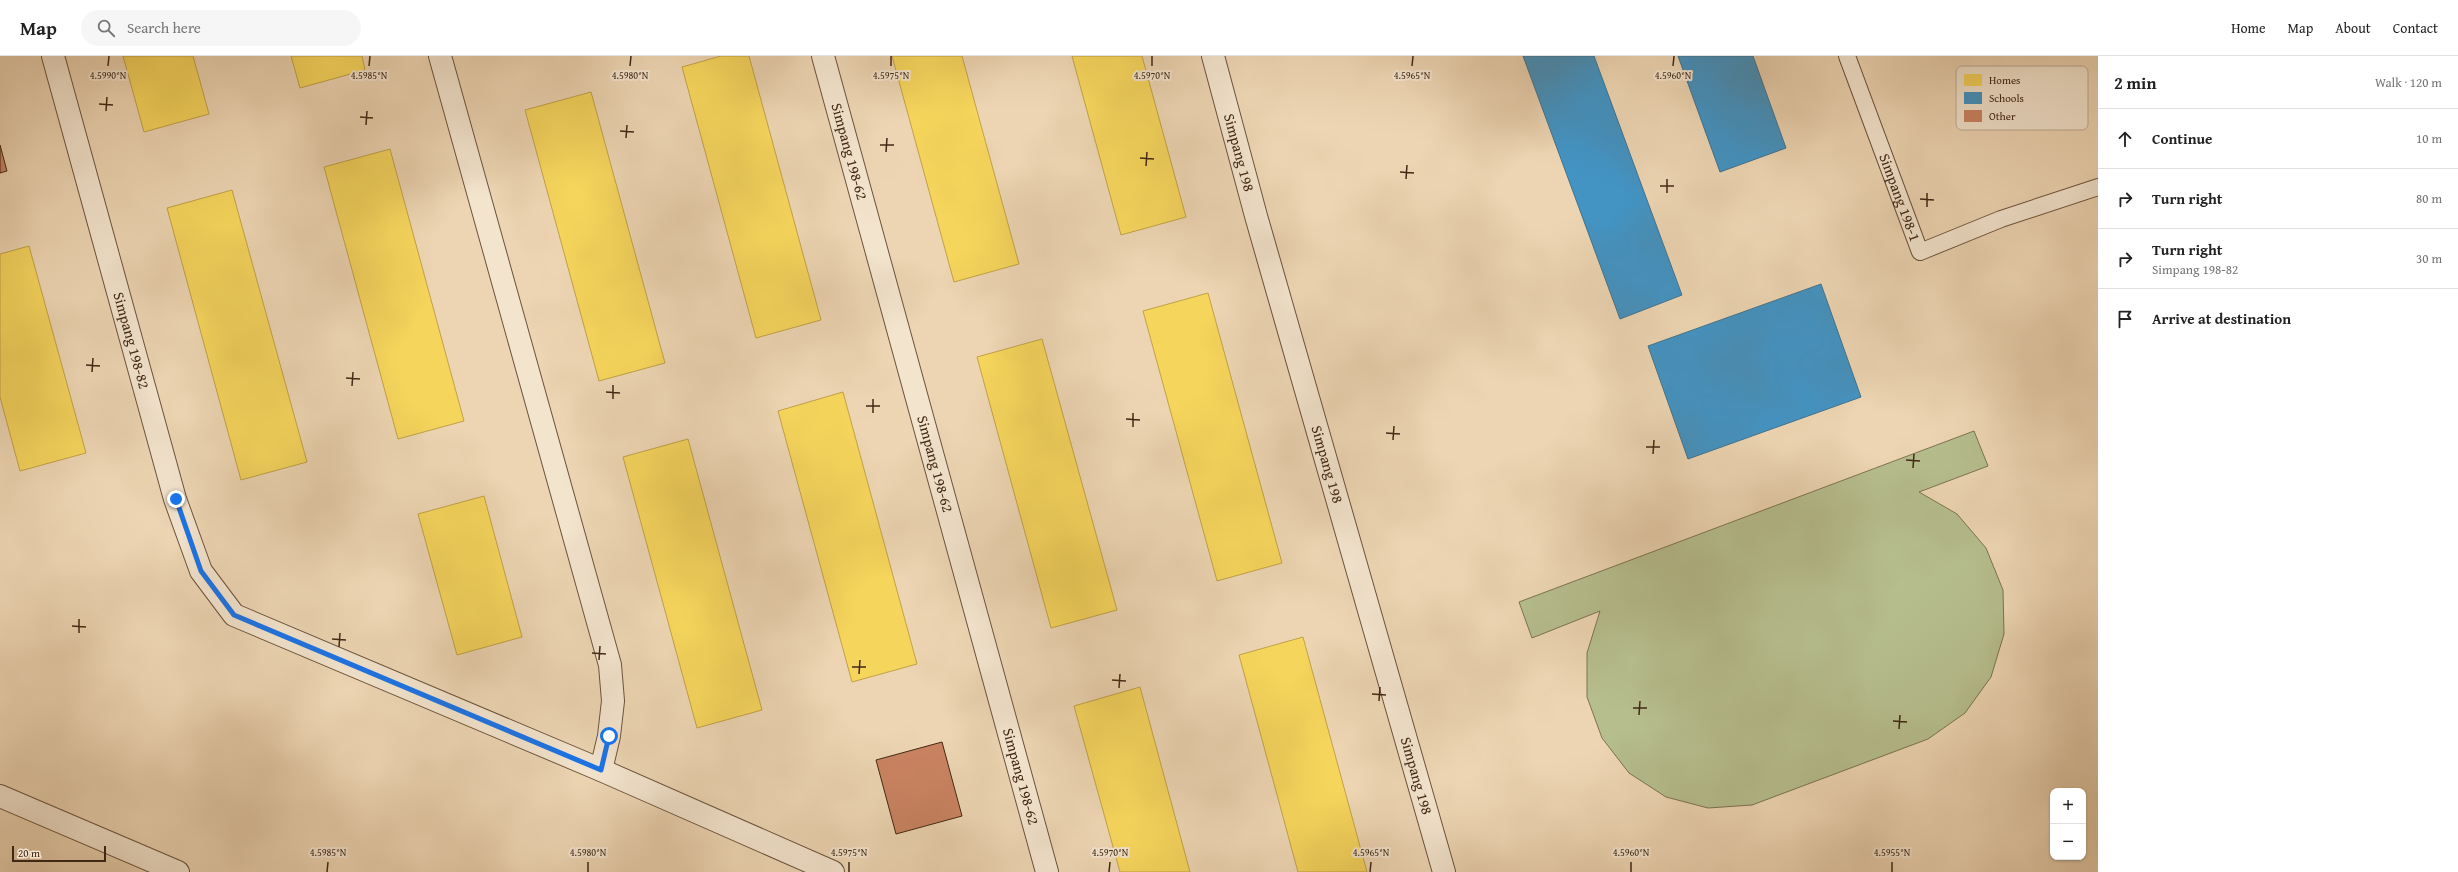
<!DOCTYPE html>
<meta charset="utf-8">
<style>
:root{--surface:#fff;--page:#f6f6f6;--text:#222;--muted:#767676;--line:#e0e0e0}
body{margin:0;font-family:"Gentium Book Plus",serif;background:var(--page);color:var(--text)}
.controls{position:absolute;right:12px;bottom:12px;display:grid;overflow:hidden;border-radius:8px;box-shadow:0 1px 3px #0004}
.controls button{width:36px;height:36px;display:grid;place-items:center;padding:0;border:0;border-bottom:1px solid var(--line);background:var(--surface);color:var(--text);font:20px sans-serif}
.scale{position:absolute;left:12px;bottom:10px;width:94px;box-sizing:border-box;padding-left:4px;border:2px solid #412815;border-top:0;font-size:11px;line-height:14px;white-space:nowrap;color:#412815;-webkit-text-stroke:3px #f3e4ce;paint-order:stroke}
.stop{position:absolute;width:12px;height:12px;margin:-9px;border:3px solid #1a73e8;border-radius:50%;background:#fff}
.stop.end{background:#1a73e8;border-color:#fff;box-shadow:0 1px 4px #0008}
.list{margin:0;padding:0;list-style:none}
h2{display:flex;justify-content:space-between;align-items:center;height:52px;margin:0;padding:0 16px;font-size:17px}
h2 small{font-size:13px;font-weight:400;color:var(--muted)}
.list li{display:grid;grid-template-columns:26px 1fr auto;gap:12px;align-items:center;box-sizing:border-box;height:60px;padding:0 16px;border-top:1px solid var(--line)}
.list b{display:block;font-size:15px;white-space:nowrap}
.list p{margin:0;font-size:13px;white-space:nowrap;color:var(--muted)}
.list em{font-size:13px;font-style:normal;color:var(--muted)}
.icon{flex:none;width:22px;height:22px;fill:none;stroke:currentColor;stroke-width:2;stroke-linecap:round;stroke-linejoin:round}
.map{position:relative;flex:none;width:2098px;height:816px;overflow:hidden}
header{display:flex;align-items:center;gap:24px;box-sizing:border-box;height:56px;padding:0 20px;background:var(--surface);border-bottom:1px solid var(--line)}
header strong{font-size:19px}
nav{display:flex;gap:22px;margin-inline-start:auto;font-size:14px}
.search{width:280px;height:36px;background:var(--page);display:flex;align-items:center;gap:10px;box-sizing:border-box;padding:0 14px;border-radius:22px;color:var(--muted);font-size:15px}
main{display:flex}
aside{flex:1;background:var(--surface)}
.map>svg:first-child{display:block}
.green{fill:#b6be8e;stroke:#7c7352}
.homes{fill:#f6d55c;stroke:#c0a147}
.schools{fill:#4393c3;stroke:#42738f}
.building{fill:#ca8362;stroke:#412815}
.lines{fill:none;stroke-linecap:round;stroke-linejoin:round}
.lane-casing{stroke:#6c533c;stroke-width:18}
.street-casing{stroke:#6c533c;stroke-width:24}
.lane{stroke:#f3e4ce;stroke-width:16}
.street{stroke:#f3e4ce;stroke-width:22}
.route{stroke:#1a73e8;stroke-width:5}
.ticks{fill:none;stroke:#412815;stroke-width:1.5}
.labels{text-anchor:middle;stroke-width:4;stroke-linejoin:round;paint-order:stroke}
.street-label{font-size:15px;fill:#412815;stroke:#f3e4ce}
.key{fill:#f3e4ce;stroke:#beac96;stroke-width:1}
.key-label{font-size:11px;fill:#412815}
.ticks-label{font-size:10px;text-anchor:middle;fill:#412815;stroke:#f3e4ce;stroke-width:4;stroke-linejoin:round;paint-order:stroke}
</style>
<header>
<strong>Map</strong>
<div class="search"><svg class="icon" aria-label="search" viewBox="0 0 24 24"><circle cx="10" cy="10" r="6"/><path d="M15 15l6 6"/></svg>Search here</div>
<nav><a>Home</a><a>Map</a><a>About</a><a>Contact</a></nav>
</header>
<main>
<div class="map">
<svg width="2098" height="816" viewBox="0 0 2098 816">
<rect width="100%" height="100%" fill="#edd5b3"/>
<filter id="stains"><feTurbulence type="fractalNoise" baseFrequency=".005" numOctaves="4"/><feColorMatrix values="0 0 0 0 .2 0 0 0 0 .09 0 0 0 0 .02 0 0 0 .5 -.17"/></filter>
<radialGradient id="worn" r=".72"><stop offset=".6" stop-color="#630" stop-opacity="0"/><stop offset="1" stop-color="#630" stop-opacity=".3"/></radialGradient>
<path class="green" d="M1974,375L1988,410L1919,436L1957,458L1986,492L2003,534L2004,578L1991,621L1965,657L1928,683L1752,749L1708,752L1666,741L1629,717L1602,682L1587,641V597L1600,555L1532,582L1519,546Z"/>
<path class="homes" d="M123,0H193L209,58L144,76Z
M291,0H362L365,14L300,32Z
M721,0H749L821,264L756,282L682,11Z
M892,0H962L1019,208L954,226Z
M1072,0H1142L1186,161L1121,179Z
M591,36L665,307L599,325L525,54Z
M390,93L464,365L398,383L324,111Z
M232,134L307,406L241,424L167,152Z
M29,190L86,397L20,415L0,341V198Z
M1208,237L1282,507L1217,525L1143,255Z
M1042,283L1117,554L1051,572L977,301Z
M843,336L917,608L852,626L778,355Z
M688,383L762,654L697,672L623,401Z
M484,440L522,581L457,599L418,458Z
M1303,581L1367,816H1298L1239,599Z
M1140,631L1190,816H1120L1074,650Z"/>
<path class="schools" d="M1523,0H1594L1682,239L1620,263Z
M1678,0H1753L1786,92L1720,116Z
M1821,228L1861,341L1688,403L1648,290Z"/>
<path class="building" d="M0,89L7,115L0,117Z
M942,686L962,760L896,778L876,704Z"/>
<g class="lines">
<g class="lane-casing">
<g id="lane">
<path id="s1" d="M1847,0L1920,196L2001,163L2098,131"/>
</g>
</g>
<g class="street-casing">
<g id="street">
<path id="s2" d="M53,0L175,443L201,515L234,559L601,714L833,816"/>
<path d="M440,0L610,609L613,645L609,680L601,714"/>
<path id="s3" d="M823,0L1047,816"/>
<path id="s4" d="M1213,0L1256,160L1444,816"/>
<path d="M0,740L178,816"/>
</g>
</g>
<use href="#lane" class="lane"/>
<use href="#street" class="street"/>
</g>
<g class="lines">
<path class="route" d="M176,443L201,515L234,559L601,714L609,680"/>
</g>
<path class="ticks" d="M108,10L109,0M369,10L370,0M630,10L631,0M891,10V0M1152,10V0M1412,10L1413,0M1673,10L1674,0M99,48L113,49M106,55L107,41M360,61L373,62M366,69L367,55M620,75L634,76M626,82L627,69M880,89H894M886,96L887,82M1140,102L1154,103M1146,110L1147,96M1400,116L1414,117M1406,123L1407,109M1660,130H1674M1667,137V123M1920,143L1934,144M1927,151V137M86,309L100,310M92,316L93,302M346,322L360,323M352,330L353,316M606,336L620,337M613,343V329M866,350H880M873,357V343M1126,363L1140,364M1133,371V357M1386,377L1400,378M1393,384L1394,370M1646,391H1660M1653,398L1654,384M1906,404L1920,405M1913,412L1914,398M72,570L86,571M79,577V563M332,583L346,584M339,591L340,577M592,597L606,598M599,604L600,590M852,611H866M859,618L860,604M1112,624L1126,625M1119,632L1120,618M1372,638L1386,639M1379,645L1380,631M1633,652H1647M1639,659L1640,645M1893,665L1907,666M1899,673L1900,659M327,816L328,806M588,816V806M849,816V806M1109,816L1110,806M1370,816L1371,806M1631,816V806M1892,816V806"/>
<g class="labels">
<g class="street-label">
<text dy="5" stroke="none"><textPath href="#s3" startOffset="99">Simpang 198-62</textPath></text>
<text dy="5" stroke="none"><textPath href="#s4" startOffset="100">Simpang 198</textPath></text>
<text dy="5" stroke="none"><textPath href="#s1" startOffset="151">Simpang 198-1</textPath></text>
<text dy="5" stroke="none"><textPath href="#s2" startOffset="295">Simpang 198-82</textPath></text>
<text dy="5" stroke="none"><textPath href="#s3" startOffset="423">Simpang 198-62</textPath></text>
<text dy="5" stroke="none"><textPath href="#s4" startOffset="424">Simpang 198</textPath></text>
<text dy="5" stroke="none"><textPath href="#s3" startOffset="747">Simpang 198-62</textPath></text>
<text dy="5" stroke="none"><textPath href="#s4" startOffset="748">Simpang 198</textPath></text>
</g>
</g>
<rect x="1956" y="10" width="132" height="64" rx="6" class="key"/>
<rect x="1964" y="18" width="18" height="12" fill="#f6d55c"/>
<rect x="1964" y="36" width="18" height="12" fill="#4393c3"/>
<rect x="1964" y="54" width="18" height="12" fill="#ca8362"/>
<g class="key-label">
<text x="1989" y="28">Homes</text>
<text x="1989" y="46">Schools</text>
<text x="1989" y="64">Other</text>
</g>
<g class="ticks-label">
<text x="108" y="23">4.5990°N</text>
<text x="369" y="23">4.5985°N</text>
<text x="630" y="23">4.5980°N</text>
<text x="891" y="23">4.5975°N</text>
<text x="1152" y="23">4.5970°N</text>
<text x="1412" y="23">4.5965°N</text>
<text x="1673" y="23">4.5960°N</text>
<text x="328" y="800">4.5985°N</text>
<text x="588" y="800">4.5980°N</text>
<text x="849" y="800">4.5975°N</text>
<text x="1110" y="800">4.5970°N</text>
<text x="1371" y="800">4.5965°N</text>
<text x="1631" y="800">4.5960°N</text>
<text x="1892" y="800">4.5955°N</text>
</g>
<rect width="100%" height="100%" filter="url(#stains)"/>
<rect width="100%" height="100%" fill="url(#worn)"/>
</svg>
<div class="controls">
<button>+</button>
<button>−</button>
</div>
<div class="scale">20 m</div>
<div class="stop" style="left:609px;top:680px"></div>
<div class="stop end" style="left:176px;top:443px"></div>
</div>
<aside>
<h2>2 min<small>Walk · 120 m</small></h2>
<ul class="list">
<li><svg class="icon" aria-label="ahead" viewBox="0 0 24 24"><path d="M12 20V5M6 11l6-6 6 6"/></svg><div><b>Continue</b></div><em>10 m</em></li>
<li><svg class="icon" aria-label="right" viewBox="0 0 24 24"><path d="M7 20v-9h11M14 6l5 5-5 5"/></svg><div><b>Turn right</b></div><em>80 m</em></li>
<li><svg class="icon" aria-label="right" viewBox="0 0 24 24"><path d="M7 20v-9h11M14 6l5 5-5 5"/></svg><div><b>Turn right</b><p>Simpang 198-82</p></div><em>30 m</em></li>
<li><svg class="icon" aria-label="arrive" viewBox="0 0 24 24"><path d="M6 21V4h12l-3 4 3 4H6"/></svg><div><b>Arrive at destination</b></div></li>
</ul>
</aside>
</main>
